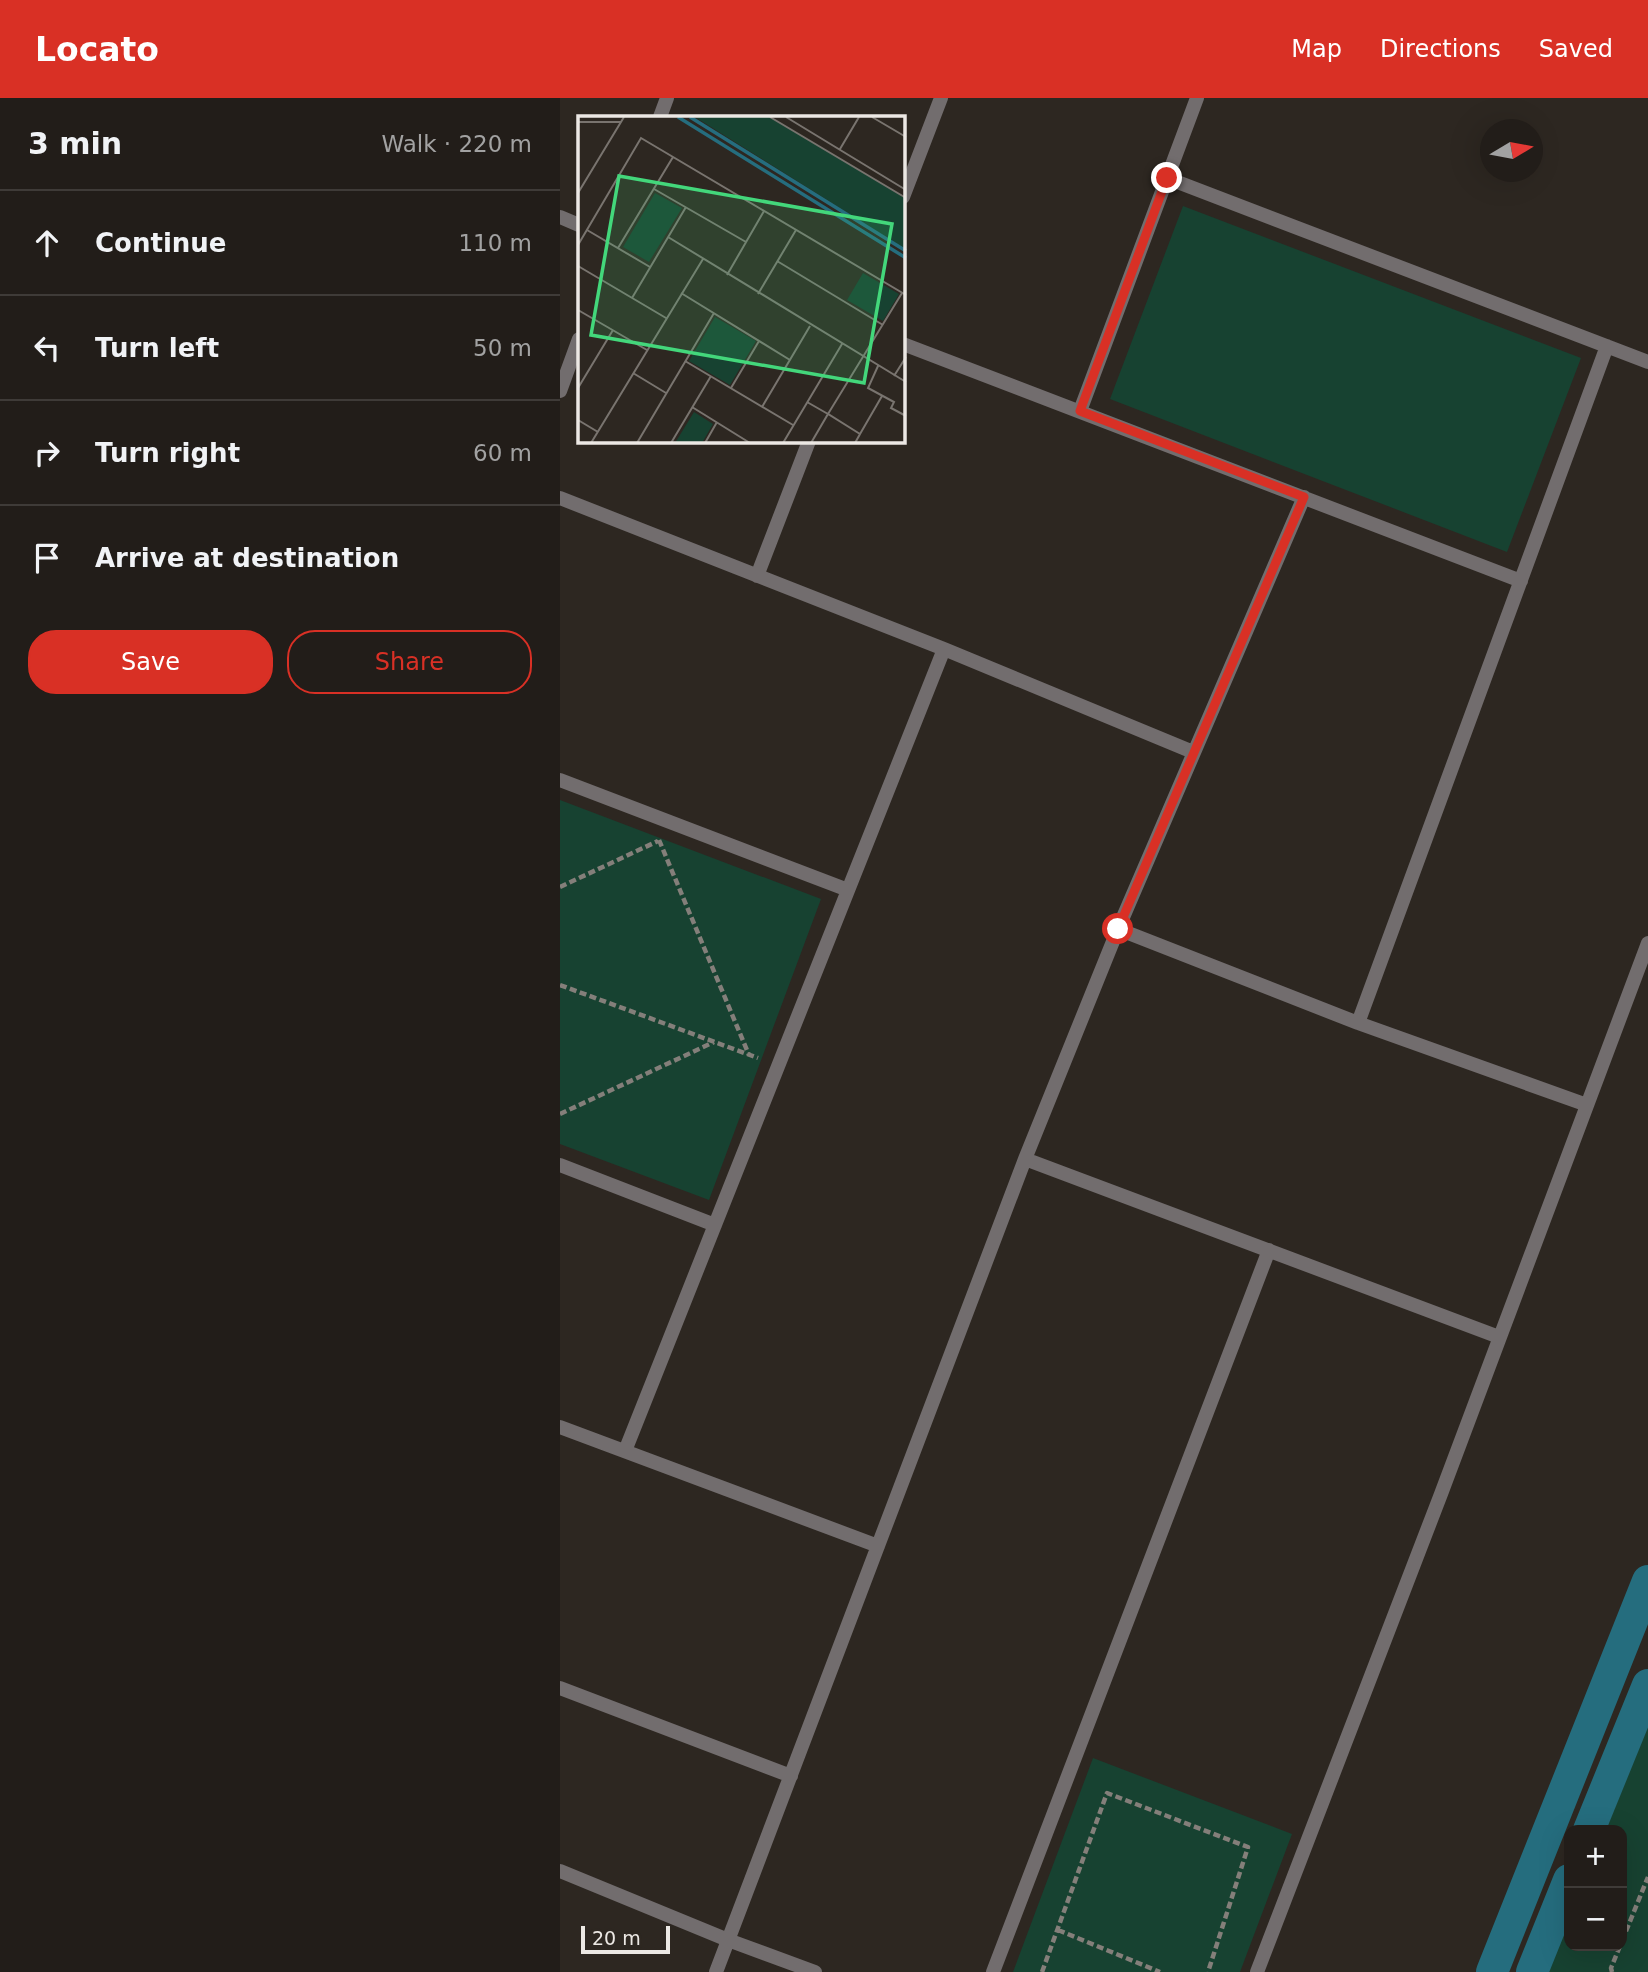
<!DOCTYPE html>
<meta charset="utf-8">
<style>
:root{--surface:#221d19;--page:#2a2622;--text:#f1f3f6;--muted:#a2a2a2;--line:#3f3b38;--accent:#d93025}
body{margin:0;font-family:"DejaVu Sans",sans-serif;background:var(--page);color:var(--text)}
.controls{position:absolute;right:21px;bottom:21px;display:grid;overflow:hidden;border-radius:14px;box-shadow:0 7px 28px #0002}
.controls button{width:63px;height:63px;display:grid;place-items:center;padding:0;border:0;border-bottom:2px solid var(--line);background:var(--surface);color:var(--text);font:35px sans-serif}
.compass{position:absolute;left:920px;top:21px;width:63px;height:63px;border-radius:50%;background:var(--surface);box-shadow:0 7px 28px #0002;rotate:80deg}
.scale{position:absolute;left:21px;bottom:18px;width:89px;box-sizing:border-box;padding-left:7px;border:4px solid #ece8e4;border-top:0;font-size:19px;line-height:24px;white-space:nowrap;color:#ece8e4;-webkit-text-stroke:5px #2d2721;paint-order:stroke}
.stop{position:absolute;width:21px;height:21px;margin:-16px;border:5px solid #d93025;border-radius:50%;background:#fff}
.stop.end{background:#d93025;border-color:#fff;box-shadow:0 2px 7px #0008}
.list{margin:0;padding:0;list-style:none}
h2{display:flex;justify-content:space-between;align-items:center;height:91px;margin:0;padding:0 28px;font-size:30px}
h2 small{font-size:23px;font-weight:400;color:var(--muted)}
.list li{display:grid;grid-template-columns:46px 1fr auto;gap:21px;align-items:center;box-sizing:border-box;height:105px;padding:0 28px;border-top:2px solid var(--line)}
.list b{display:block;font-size:26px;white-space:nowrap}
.list em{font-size:23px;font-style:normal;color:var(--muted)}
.actions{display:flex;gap:14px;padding:21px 28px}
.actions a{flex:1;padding:16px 0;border:2px solid var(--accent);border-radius:28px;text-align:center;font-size:24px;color:var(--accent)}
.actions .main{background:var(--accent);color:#fff}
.icon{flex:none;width:38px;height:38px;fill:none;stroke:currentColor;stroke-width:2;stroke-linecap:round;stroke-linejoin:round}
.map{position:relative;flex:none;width:1088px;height:1874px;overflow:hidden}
header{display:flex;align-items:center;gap:42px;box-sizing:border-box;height:98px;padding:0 35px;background:var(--accent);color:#fff}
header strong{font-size:33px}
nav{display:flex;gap:38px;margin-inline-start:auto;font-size:24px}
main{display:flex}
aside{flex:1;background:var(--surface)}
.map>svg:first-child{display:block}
.green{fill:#174231}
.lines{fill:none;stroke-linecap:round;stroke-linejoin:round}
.canal{stroke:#256d7e;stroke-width:32}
.path{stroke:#847f7a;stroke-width:4.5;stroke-dasharray:7 3.5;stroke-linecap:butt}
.minor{stroke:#726d6e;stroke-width:14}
.route{stroke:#d93025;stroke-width:9}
.inset-river{fill:none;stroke:#256d7e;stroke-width:3.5}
.inset-road{fill:none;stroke:#79746f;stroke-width:2}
.view{fill:#43d77b;fill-opacity:0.15;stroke:#43d77b;stroke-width:3.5}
.inset-edge{fill:none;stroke:#ece8e4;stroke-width:3.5}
</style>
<header>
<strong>Locato</strong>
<nav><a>Map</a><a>Directions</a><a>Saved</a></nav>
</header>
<main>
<aside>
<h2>3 min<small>Walk · 220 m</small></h2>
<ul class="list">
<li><svg class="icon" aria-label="ahead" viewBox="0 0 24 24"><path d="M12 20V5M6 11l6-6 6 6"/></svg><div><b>Continue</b></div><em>110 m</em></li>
<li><svg class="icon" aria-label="left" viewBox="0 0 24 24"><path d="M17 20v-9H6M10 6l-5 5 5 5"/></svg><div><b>Turn left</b></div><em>50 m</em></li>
<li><svg class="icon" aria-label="right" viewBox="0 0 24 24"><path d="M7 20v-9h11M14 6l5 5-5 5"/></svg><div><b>Turn right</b></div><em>60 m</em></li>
<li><svg class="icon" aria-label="arrive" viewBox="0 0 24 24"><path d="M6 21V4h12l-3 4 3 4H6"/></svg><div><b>Arrive at destination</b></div></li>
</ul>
<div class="actions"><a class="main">Save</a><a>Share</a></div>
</aside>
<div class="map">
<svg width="1088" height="1874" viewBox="0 0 1088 1874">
<rect width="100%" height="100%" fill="#2d2721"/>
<path class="green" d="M623,108L1021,260L947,454L550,301Z
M0,702L261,801L149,1102L0,1046Z
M1088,1628V1874H988L1009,1822V1848H1062V1732H1046Z
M533,1660L732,1736L680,1874H453Z"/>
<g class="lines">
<path class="canal" d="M1029,1732L1088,1587
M932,1874L1088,1483
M972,1874L1009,1782"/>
<path class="path" d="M99,742L189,957
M0,789L98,743
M0,887L198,960
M0,1016L154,944
M498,1832L600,1874
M1062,1843L1088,1779
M482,1874L547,1695L688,1749L648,1874
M1052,1874L1051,1870L1060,1848"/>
<path class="minor" d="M100,19L107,0
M607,80L1088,264
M343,99L381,0
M0,119L19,127
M343,246L961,483
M0,293L19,241
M520,313L637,0
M0,400L384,551L633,654
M197,478L249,343
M0,682L288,792
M558,831L798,925L1027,1007
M798,925L1047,248
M465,1061L939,1239
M0,1067L155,1127
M0,1329L318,1448
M65,1353L384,551
M0,1590L231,1678
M0,1773L168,1842L255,1874
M156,1874L465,1061L558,831L744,399
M433,1874L709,1152
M697,1874L881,1396L1088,845"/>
</g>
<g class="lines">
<path class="route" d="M558,831L744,399L520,313L607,80"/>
</g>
<g transform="translate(18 18)">
<rect width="327" height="327" fill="#2d2721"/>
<path d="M117,1H193L327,82V133ZM77,77L104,92L71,146L45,131ZM285,157L321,178L305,205L269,184ZM137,201L178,225L152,269L111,245ZM116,296L135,308L124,327H97Z" fill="#174231"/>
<path class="inset-river" d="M100,1L328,142M112,1L328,135"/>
<path class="inset-road" d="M192,1L328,82M208,1L328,74M294,1L328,21M0,6H43M262,33L281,1M76,73L168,126M0,77L46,1M9,114L72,151M90,121L328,266M0,129L63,22L328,179M40,132L95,41M199,145L305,209M0,150L88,202M149,159L186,95M103,177L212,244M180,178L218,114M54,182L108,91M0,194L69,234M107,245L215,309M300,250L290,272L316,286L313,292L328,300M55,257L88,277M316,260L328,241M0,272L35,214M153,272L181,225M229,286L250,298L324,177M114,291L172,327M184,291L232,210M0,304L20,316M282,318L304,280M13,327L125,143M59,327L136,197M93,327L133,260M127,327L139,306M205,327L264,228M233,327L250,298L282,318L277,327"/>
<path class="view" d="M41,60L314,108L286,267L13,219Z"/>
<rect width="327" height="327" class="inset-edge"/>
</g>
</svg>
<div class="controls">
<button>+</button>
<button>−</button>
</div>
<svg class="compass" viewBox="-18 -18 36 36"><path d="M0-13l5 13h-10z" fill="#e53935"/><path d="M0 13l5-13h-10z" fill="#a2a2a2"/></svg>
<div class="scale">20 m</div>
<div class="stop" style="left:558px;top:831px"></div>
<div class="stop end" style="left:607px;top:80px"></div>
</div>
</main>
